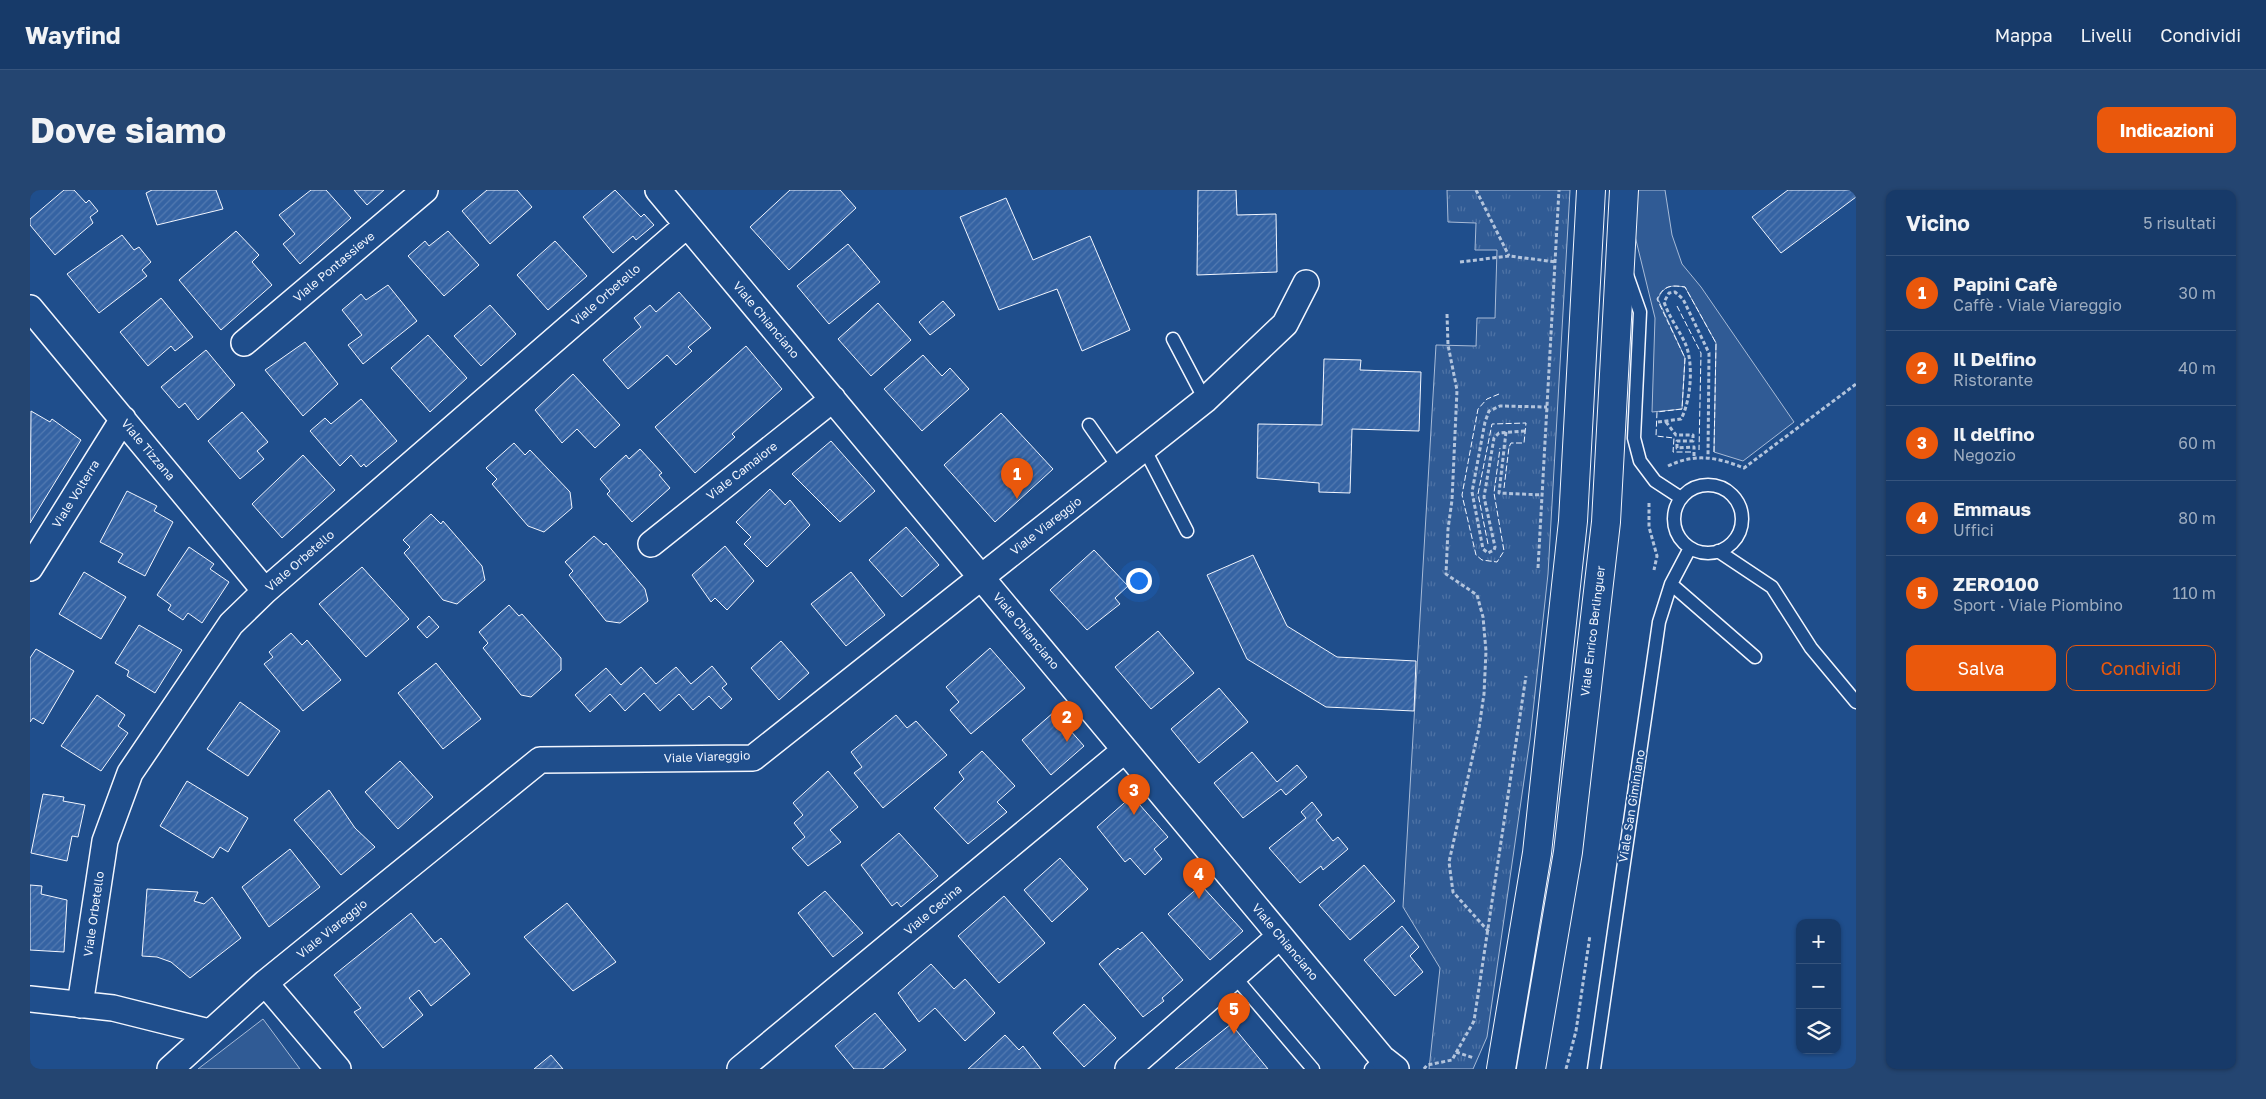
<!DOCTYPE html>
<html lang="it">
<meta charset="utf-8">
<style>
:root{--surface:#173a69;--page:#244571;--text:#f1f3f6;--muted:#9eadc0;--line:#36547d;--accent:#ea580c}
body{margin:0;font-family:"Golos Text",sans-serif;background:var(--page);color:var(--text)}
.controls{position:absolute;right:15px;bottom:15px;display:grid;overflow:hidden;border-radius:10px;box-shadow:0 1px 4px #0004}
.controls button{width:45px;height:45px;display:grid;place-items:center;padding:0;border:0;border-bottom:1px solid var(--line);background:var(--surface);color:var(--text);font:25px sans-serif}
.you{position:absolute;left:1108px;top:390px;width:18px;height:18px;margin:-12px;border:4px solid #fff;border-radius:50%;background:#1a73e8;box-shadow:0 0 0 8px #1a73e833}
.badge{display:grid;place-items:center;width:32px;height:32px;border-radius:50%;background:var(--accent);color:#fff;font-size:16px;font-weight:700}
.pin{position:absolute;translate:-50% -41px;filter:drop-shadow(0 1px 2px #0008)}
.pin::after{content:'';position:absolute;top:26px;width:18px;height:15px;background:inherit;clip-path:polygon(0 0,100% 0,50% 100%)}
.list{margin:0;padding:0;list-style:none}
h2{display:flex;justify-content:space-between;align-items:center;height:65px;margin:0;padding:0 20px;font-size:21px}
h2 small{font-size:16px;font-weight:400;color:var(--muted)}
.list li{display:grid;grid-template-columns:32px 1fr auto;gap:15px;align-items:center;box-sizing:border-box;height:75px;padding:0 20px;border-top:1px solid var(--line)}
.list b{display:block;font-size:19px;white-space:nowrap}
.list p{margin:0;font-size:16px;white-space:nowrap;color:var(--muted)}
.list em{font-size:16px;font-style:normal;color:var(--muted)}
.actions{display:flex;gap:10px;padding:15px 20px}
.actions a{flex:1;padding:11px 0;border:1px solid var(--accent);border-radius:10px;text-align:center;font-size:18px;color:var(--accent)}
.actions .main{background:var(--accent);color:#fff}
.icon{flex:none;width:28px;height:28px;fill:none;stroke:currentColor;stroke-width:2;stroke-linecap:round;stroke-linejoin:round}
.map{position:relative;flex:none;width:1826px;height:879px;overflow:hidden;border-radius:10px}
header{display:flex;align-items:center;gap:30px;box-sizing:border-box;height:70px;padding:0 25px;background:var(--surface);border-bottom:1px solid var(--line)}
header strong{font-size:24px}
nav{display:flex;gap:28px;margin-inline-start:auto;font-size:18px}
.intro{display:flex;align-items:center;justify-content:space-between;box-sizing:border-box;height:120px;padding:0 30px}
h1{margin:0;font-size:35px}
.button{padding:12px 22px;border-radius:10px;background:var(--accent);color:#fff;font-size:18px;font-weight:700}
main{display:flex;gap:30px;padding:0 30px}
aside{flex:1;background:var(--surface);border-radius:10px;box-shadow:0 1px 4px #0004}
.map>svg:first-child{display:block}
.grass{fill:#305b95;stroke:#a8bbd7}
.park{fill:url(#park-tufts);stroke:#a8bbd7}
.building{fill:url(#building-hatch);stroke:#f2f6ff}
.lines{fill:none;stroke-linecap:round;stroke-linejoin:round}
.lane-casing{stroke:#f2f6ff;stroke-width:15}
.street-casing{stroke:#f2f6ff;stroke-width:28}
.secondary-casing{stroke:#f2f6ff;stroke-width:30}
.path{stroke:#b3c4dc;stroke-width:3;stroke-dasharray:4 2.5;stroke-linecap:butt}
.lane{stroke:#1f4e8c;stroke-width:12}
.street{stroke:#1f4e8c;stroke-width:25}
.secondary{stroke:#1f4e8c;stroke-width:28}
.fence{stroke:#f2f6ff;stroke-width:1;stroke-dasharray:6 2.5;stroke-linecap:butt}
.labels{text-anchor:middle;stroke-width:4;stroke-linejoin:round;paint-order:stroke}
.street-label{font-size:12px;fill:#f2f6ff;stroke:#1f4e8c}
</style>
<header>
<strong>Wayfind</strong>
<nav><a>Mappa</a><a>Livelli</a><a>Condividi</a></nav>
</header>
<div class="intro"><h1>Dove siamo</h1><a class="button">Indicazioni</a></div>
<main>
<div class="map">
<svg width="1826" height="879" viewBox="0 0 1826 879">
<defs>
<pattern id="park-tufts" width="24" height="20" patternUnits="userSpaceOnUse" patternTransform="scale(1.25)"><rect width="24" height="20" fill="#305b95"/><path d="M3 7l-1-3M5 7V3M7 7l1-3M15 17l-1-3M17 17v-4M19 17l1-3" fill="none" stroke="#4e73a5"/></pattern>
<pattern id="building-hatch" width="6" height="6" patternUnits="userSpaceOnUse" patternTransform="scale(1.25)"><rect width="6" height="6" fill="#3563a3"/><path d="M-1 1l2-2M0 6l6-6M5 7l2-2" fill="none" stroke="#537ab1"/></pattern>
</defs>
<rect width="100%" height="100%" fill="#1f4e8c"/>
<path class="grass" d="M1604,0H1635L1642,45L1652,74L1671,97L1764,232L1713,271L1684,262L1686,153L1655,97C1641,95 1634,95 1628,109L1655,168L1652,219L1622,222L1625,128L1604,42Z
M233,829L270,879H168Z"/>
<path class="park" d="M1417,0H1540L1518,384L1500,549L1457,847L1443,879H1399L1410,778L1373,717L1406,155L1446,156L1447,128H1465L1467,60H1445L1446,33L1418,32Z"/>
<path class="building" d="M34,0H44L56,13L59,10L68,21L60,27L63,33L25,65L0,35V29Z
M186,0L193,19L127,35L116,3L122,0Z
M281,0H296L321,28L270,74L253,54L265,44L249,25Z
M324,0H354L337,15Z
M457,0H487L502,17L460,54L432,21Z
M585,0L611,27L614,24L624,35L606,50L603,46L583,63L553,27Z
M760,0H810L826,18L759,80L720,37Z
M1168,0H1206L1207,25L1246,24L1247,82L1167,85Z
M1758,0H1826V7L1751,63L1722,27Z
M976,8L1003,70L1060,46L1100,140L1052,161L1027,99L969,120L930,27Z
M206,41L229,65L222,72L242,95L191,140L149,90Z
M418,41L449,75L414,106L378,66L395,51L399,56Z
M92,45L104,60L109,57L121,72L112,80L117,86L69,123L37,84Z
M525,51L557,86L518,120L487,85Z
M818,54L850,92L799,134L767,96Z
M358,95L387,131L333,174L318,155L332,145L312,120L331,104L336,110Z
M649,102L681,138L658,157L662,161L646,175L637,165L598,199L573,170L611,137L604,128L620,115L626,122Z
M131,108L163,147L145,161L141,156L118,176L90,142Z
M913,111L925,125L900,145L889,132Z
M848,113L881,150L841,186L808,149Z
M460,115L486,144L451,176L424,146Z
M398,145L437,188L400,222L361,178Z
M275,152L308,194L273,226L235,180Z
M716,156L752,199L702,244L705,247L665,283L625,237Z
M176,160L205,195L168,230L155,213L149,218L131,197Z
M893,165L912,186L920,178L939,199L892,241L854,199Z
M1294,169L1331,170L1330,180L1391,182L1389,241L1322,239L1320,303L1289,302V293L1227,288L1228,234L1292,235Z
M543,184L590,235L565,258L547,239L532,253L505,220Z
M331,209L367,251L336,277L334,274L331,277L321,265L310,276L280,241L295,228L301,234Z
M1,221L20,232L22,229L51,250L0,333Z
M212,222L238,252L227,261L234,269L210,289L178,251Z
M971,223L1023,279L965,332L914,275Z
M801,251L845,301L810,332L762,284Z
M484,253L495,265L500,260L540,302L542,318L514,342L498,336L462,294L467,289L456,278Z
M610,259L632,283L629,285L640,298L602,332L577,304L580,301L570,289L596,265L599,269Z
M273,265L305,300L252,348L222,314Z
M740,299L755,315L760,310L780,335L737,377L714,354L721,347L706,332Z
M97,301L127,316L124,321L143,332L115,386L88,372L93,364L70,352Z
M401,324L411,334L413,331L452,376L455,390L427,414L413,410L374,363L380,357L373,350Z
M876,337L909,375L872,407L839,370Z
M564,346L574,355L576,353L615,399L618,411L590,433L576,431L539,385L543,381L535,372Z
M695,356L724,391L697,420L685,408L681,412L662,385Z
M159,357L184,374L180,379L199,392L172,433L158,423L153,430L138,420L141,415L127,405Z
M1064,360L1098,396L1085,408L1090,414L1057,440L1020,400Z
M1223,365L1257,436L1307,467L1386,471L1384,521L1296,517L1217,469L1177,385Z
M332,377L379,429L336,467L289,414Z
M54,382L96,407L71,449L29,424Z
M821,382L855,425L816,456L781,414Z
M479,415L489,426L492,424L531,468V480L501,507L491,505L453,458L458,453L449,442Z
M399,426L409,437L397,448L387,437Z
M109,435L152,460L125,503L97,486L99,481L85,473Z
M1128,441L1164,483L1121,519L1085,477Z
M261,443L272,455L277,450L311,490L273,521L234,474L243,467L239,462Z
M751,451L779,483L749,510L721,478Z
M960,458L995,498L941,544L920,520L929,512L916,497Z
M6,459L44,481L13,534L3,528L0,532V468Z
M406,473L451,529L413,559L368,503Z
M682,476L697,494L692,498L702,509L691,519L679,506L663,520L649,504L630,521L614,503L595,521L580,504L560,522L545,505L576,478L591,495L611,477L626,494L646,477L661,494Z
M1189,498L1218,532L1169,573L1141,539Z
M67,505L95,525L88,536L98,543L71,581L31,556Z
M210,512L250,541L218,586L177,559Z
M1024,522L1054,556L1021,585L992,550Z
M866,525L877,538L886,531L917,565L853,618L824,583L832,577L821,562Z
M952,561L985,596L967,612L977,622L938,654L904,618L934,589L929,582Z
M1222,562L1247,592L1267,575L1277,587L1256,605L1251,599L1213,628L1184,593Z
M370,571L403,607L368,639L335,602Z
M798,581L828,617L800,640L811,652L778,676L762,658L775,647L764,633L773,625L763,613Z
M157,591L218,628L198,662L190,657L183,668L130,636Z
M299,600L325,638L345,657L311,685L264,630Z
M13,604L34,607L33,611L55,615L48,647L42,646L37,671L1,663Z
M1102,606L1138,647L1124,659L1132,669L1115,685L1100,668L1095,672L1067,637Z
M1282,612L1292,625L1286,630L1303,651L1308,647L1318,659L1293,680L1291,676L1270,693L1239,658L1276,628L1271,622Z
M869,643L908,686L871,717L867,712L862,716L831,675Z
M260,659L290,697L239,737L212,697Z
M1030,668L1058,699L1022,732L994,700Z
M1334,675L1365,711L1320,750L1289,715Z
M0,695L12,696L11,704L37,710L34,762L0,760Z
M1171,695L1213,741L1180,770L1138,724Z
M117,699L168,702L164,711L174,714L182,707L211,748L160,788L141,772L127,767L112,766Z
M795,701L833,743L803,767L768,723Z
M974,706L1015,753L969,793L928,746Z
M537,713L586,772L543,801L494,747Z
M381,723L405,753L411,748L440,784L401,816L389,800L379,808L393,825L353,858L324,822L331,818L304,785Z
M1372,736L1389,757L1380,766L1393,782L1365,806L1334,770Z
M1112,742L1153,790L1132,808L1134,811L1113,827L1069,774L1088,758L1090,760Z
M901,774L924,799L935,789L965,823L935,851L905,818L889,832L868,803Z
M1054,814L1086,848L1054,877L1023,843Z
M845,823L876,860L853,879H824L805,856Z
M1201,834L1238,879H1145Z
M975,845L989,860L993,856L1011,879H938Z
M521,865L533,879H504Z"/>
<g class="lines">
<g class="lane-casing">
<path id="lane" d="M1597,85L1610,122L1604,248L1610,271L1625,291L1651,308
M1143,149L1175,210
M1059,235L1089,278
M1114,258L1157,341
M1644 329a34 34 0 1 1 68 0a34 34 0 1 1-68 0Z
M1688,361L1742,397L1781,458L1826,512
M1641,394L1725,467
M1204,786L1283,879
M1341,879L1352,868
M1564,879L1629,432L1641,394L1660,358"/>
</g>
<g class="street-casing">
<path id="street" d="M628,0L1352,868L1366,879
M0,118L235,401
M214,153L395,0
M621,354L803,209
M0,378L93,229
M235,793L308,879
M0,809L83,818L179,842
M50,815L75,651L100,583L201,434L235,401L657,35
M140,879L235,793L510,570L723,568L1175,210L1255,134L1276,93
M710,879L1095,560
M1098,879L1250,746"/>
</g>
<g class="secondary-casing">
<path id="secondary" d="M1471,879L1507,663L1543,331L1561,0
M1501,879L1538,662L1576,332L1594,0"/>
</g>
<path class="path" d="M1446,0L1479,66
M1430,72L1479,66L1526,72
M1417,124L1418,155L1427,200L1422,310L1418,339L1416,384L1447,405L1453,427L1456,461L1454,504L1449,538L1419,672L1423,702L1459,742
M1628,232L1651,229C1661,211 1664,172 1655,153C1649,140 1639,127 1634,112L1639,103L1645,102L1653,109L1679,163L1678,267
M1636,232L1646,245H1663V251H1647V258L1664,257V267
M1495,241L1469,243L1464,248L1454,307L1465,357L1464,360L1458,363L1453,359L1442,302L1455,232L1459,221L1470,216L1517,217
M1476,242L1469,303L1512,305
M1638,276C1665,263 1687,267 1714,278L1826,194
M1619,313V337L1627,366L1624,380
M1508,378L1529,0
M1426,862L1444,868
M1394,879L1397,875L1422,870L1444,831L1496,486
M1536,879L1546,841L1560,745"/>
<use href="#lane" class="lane"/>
<use href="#street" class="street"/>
<use href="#secondary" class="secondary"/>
<path class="fence" d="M1647,116L1671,163L1669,260
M1469,204L1457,209L1448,219L1432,305L1446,365L1452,370L1467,372L1474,361L1464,303L1470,258
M1661,262H1643L1644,248L1626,246L1627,222L1652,219L1655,168L1627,109C1634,95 1641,95 1655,97L1686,153L1684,262
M1458,354L1448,304L1462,234L1496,233L1494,253H1481L1479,257L1474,298"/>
</g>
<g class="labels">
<g class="street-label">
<text transform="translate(304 77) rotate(-40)" y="4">Viale Pontassieve</text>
<text transform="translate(576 105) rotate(-41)" y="4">Viale Orbetello</text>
<text transform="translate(736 130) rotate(50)" y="4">Viale Chianciano</text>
<text transform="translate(118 260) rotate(50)" y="4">Viale Tizzana</text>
<text transform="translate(712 281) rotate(-38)" y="4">Viale Camaiore</text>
<text transform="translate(46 304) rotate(-58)" y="4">Viale Volterra</text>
<text transform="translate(1016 336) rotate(-38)" y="4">Viale Viareggio</text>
<text transform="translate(270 371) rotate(-41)" y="4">Viale Orbetello</text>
<text transform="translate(996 441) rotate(50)" y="4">Viale Chianciano</text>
<text transform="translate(1563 441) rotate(-83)" y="4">Viale Enrico Berlinguer</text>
<text transform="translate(677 567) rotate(-2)" y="4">Viale Viareggio</text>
<text transform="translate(1602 616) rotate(-81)" y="4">Viale San Giminiano</text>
<text transform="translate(903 720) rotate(-40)" y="4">Viale Cecina</text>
<text transform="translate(64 724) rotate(-82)" y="4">Viale Orbetello</text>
<text transform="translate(302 739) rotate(-39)" y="4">Viale Viareggio</text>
<text transform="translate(1255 752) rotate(50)" y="4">Viale Chianciano</text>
</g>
</g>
</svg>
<div class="controls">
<button>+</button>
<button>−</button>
<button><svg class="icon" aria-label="layers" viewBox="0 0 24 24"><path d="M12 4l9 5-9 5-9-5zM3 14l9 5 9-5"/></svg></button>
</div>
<div class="you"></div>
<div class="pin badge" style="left:987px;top:309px">1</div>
<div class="pin badge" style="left:1037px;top:552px">2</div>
<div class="pin badge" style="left:1104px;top:625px">3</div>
<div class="pin badge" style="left:1169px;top:709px">4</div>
<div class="pin badge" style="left:1204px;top:844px">5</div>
</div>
<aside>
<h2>Vicino<small>5 risultati</small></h2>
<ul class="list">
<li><span class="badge">1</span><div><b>Papini Cafè</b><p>Caffè · Viale Viareggio</p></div><em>30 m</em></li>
<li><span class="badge">2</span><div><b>Il Delfino</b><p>Ristorante</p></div><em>40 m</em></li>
<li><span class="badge">3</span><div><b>Il delfino</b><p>Negozio</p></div><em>60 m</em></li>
<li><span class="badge">4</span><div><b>Emmaus</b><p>Uffici</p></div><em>80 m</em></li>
<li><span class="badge">5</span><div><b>ZERO100</b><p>Sport · Viale Piombino</p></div><em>110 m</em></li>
</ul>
<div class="actions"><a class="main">Salva</a><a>Condividi</a></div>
</aside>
</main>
